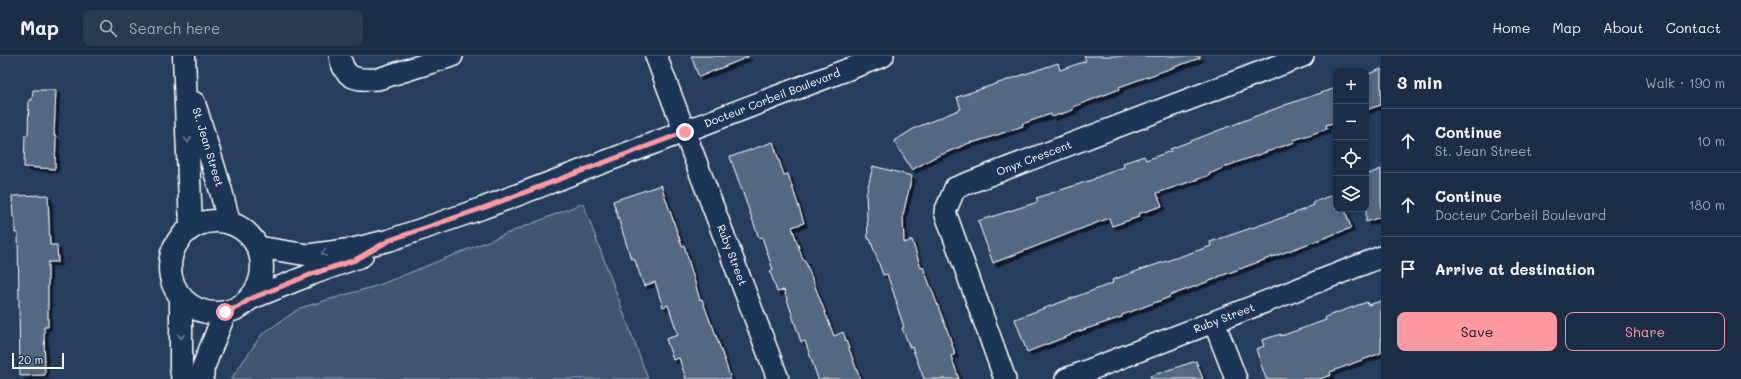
<!DOCTYPE html>
<meta charset="utf-8">
<style>
:root{--surface:#1c2e46;--page:#293a51;--text:#f1f3f6;--muted:#a0a8b3;--line:#3a4a5f;--accent:#ff9aa2}
body{margin:0;font-family:Mali,sans-serif;background:var(--page);color:var(--text)}
.controls{position:absolute;right:12px;top:12px;display:grid;overflow:hidden;border-radius:8px;box-shadow:0 2px 6px #0003}
.controls button{width:36px;height:36px;display:grid;place-items:center;padding:0;border:0;border-bottom:1px solid var(--line);background:var(--surface);color:var(--text);font:20px sans-serif}
.scale{position:absolute;left:12px;bottom:10px;width:52px;box-sizing:border-box;padding-left:4px;border:2px solid #fff;border-top:0;font-size:11px;line-height:14px;white-space:nowrap;color:#fff;-webkit-text-stroke:3px #1d3557;paint-order:stroke}
.stop{position:absolute;width:12px;height:12px;margin:-9px;border:3px solid #ff9aa2;border-radius:50%;background:#fff}
.stop.end{background:#ff9aa2;border-color:#fff;box-shadow:0 1px 4px #0008}
.list{margin:0;padding:0;list-style:none}
h2{display:flex;justify-content:space-between;align-items:center;height:52px;margin:0;padding:0 16px;font-size:17px}
h2 small{font-size:13px;font-weight:400;color:var(--muted)}
.list li{display:grid;grid-template-columns:26px 1fr auto;gap:12px;align-items:center;box-sizing:border-box;height:64px;padding:0 16px;border-top:1px solid var(--line)}
.list b{display:block;font-size:15px;white-space:nowrap}
.list p{margin:0;font-size:13px;white-space:nowrap;color:var(--muted)}
.list em{font-size:13px;font-style:normal;color:var(--muted)}
.actions{display:flex;gap:8px;padding:12px 16px}
.actions a{flex:1;padding:9px 0;border:1px solid var(--accent);border-radius:8px;text-align:center;font-size:14px;color:var(--accent)}
.actions .main{background:var(--accent);color:#111}
.icon{flex:none;width:22px;height:22px;fill:none;stroke:currentColor;stroke-width:2;stroke-linecap:round;stroke-linejoin:round}
.map{position:relative;flex:none;width:1381px;height:323px;overflow:hidden}
header{display:flex;align-items:center;gap:24px;box-sizing:border-box;height:56px;padding:0 20px;background:var(--surface);border-bottom:1px solid var(--line)}
header strong{font-size:19px}
nav{display:flex;gap:22px;margin-inline-start:auto;font-size:14px}
.search{width:280px;height:36px;background:var(--page);display:flex;align-items:center;gap:10px;box-sizing:border-box;padding:0 14px;border-radius:8px;color:var(--muted);font-size:15px}
main{display:flex}
aside{flex:1;background:var(--surface)}
.map>svg:first-child{display:block}
.green{fill:#425672;stroke:#a0aab8}
.building{fill:#556781;stroke:#fff;filter:url(#shadow)}
.lines{fill:none;stroke-linecap:round;stroke-linejoin:round}
.minor-casing{stroke:#fff;stroke-width:24}
.major-casing{stroke:#fff;stroke-width:25}
.minor{stroke:#1d3557;stroke-width:21}
.major{stroke:#1d3557;stroke-width:22}
.oneway{stroke:#6c7c92}
.route{stroke:#ff9aa2;stroke-width:5}
.labels{text-anchor:middle;stroke-width:3;stroke-linejoin:round;paint-order:stroke}
.street-label{font-size:11px;fill:#fff;stroke:#1d3557}
</style>
<header>
<strong>Map</strong>
<div class="search"><svg class="icon" aria-label="search" viewBox="0 0 24 24"><circle cx="10" cy="10" r="6"/><path d="M15 15l6 6"/></svg>Search here</div>
<nav><a>Home</a><a>Map</a><a>About</a><a>Contact</a></nav>
</header>
<main>
<div class="map">
<svg width="1381" height="323" viewBox="0 0 1381 323">
<defs>
<filter id="shadow"><feDropShadow dx="3.5" dy="3.5" stdDeviation="0" flood-color="#0009"/></filter>
</defs>
<rect width="100%" height="100%" fill="#263d5e"/>
<filter id="ink" filterUnits="userSpaceOnUse"><feTurbulence type="fractalNoise" baseFrequency=".025" numOctaves="2"/><feDisplacementMap in="SourceGraphic" scale="8" xChannelSelector="R" yChannelSelector="G"/><feConvolveMatrix kernelMatrix="1 2 1 2 8 2 1 2 1" color-interpolation-filters="sRGB"/></filter>
<g filter="url(#ink)">
<path class="green" d="M583,147L648,323H231L262,278L300,252L379,229Z"/>
<path class="building" d="M691,0H748V1L699,21Z
M1084,0H1200V2L1119,31L1120,33L1073,51V54L1052,61L1051,58L1022,68L1023,70L997,79L972,87V86L933,102L912,114L894,85L915,72L961,53L957,41L1058,7L1060,14L1086,5Z
M1381,13V49L1366,54V19Z
M1336,32V66L1326,69L1327,73L1294,84L1295,86L1235,107L1209,118L1210,119L1157,137L1162,150L1138,158L1139,161L1112,170L1109,162L993,207L978,165L1038,146L1036,142L1095,123V122L1124,111L1123,107L1144,100L1146,104L1171,95L1170,93L1285,49Z
M33,34H56L54,80H56L55,113L24,111L25,79H28L29,44H32Z
M773,86L784,119L788,118L804,167L792,171L803,204H805L834,280L843,276L860,323H818L805,285L801,286L784,234L777,236L770,215L773,214L762,181L759,182L730,101Z
M873,110L912,120L903,159L904,187L912,184L921,212L923,211L949,279L955,298L951,300L959,323H924L912,291L910,292L902,272L904,271L896,247H897L887,218L883,219L870,183H868L866,139Z
M1381,113V161L1366,166V119Z
M661,129L682,190L684,189L700,244L702,243L711,268H712L731,323H686L679,302L673,304L666,283L678,279L668,249L663,251L655,226L644,230L634,202L631,203L613,145Z
M48,139L50,189H57L58,206H48V271H44L45,319L20,320L18,177H15V161H13L12,140Z
M1333,139L1336,153L1339,155L1345,153L1351,172L1218,221V222L1169,240L1170,241L1122,259V261L1071,278V279L1027,296L1015,263L1113,227L1112,224L1137,215L1211,190L1210,186L1290,159L1314,149L1313,146Z
M1381,245V297L1330,316L1331,319L1319,323H1266L1256,293L1264,290L1262,284L1281,278V280L1326,264L1325,261L1367,246L1368,249Z
M1196,305L1203,323H1151L1150,320Z"/>
<g class="lines">
<g class="minor-casing">
<path id="minor" d="M340,0C344,24 357,24 378,23L452,0
M656,0L778,323
M258,191L308,199L353,193L390,184L483,152L883,0
M250,243L312,218L362,200
M1214,266L1236,323
M1005,323L945,156L955,132L1303,0
M1066,323L1381,201"/>
</g>
<g class="major-casing">
<path id="major" d="M184,0L191,171
M194,47L221,135L229,166
M170 211a46 46 0 1 1 92 0a46 46 0 1 1-92 0Z
M181,241V313L183,323
M202,323L203,312L225,256"/>
</g>
<use href="#minor" class="minor"/>
<use href="#major" class="major"/>
</g>
<defs><path id="oneway-chevron" d="M-2-3.5L2.5 0L-2 3.5" fill="none" stroke-width="1.6" stroke-linecap="round" stroke-linejoin="round"/></defs>
<g class="oneway">
<use href="#oneway-chevron" transform="translate(188 84) rotate(87)"/>
<use href="#oneway-chevron" transform="translate(324 197) rotate(172)"/>
<use href="#oneway-chevron" transform="translate(181 280) rotate(90)"/>
</g>
</g>
<g class="lines" filter="url(#ink)">
<path class="route" d="M225,256L238,251L250,243L312,218L355,204L390,184L483,152L685,76"/>
</g>
<g class="labels">
<g class="street-label">
<text transform="translate(772 42) rotate(-21)" y="4">Docteur Corbeil Boulevard</text>
<text transform="translate(208 91) rotate(73)" y="4">St. Jean Street</text>
<text transform="translate(1034 102) rotate(-21)" y="4">Onyx Crescent</text>
<text transform="translate(732 199) rotate(69)" y="4">Ruby Street</text>
<text transform="translate(1224 262) rotate(-21)" y="4">Ruby Street</text>
</g>
</g>
</svg>
<div class="controls">
<button>+</button>
<button>−</button>
<button><svg class="icon" aria-label="locate" viewBox="0 0 24 24"><circle cx="12" cy="12" r="6"/><path d="M12 2v4M12 18v4M2 12h4M18 12h4"/></svg></button>
<button><svg class="icon" aria-label="layers" viewBox="0 0 24 24"><path d="M12 4l9 5-9 5-9-5zM3 14l9 5 9-5"/></svg></button>
</div>
<div class="scale">20 m</div>
<div class="stop" style="left:225px;top:256px"></div>
<div class="stop end" style="left:685px;top:76px"></div>
</div>
<aside>
<h2>3 min<small>Walk · 190 m</small></h2>
<ul class="list">
<li><svg class="icon" aria-label="ahead" viewBox="0 0 24 24"><path d="M12 20V5M6 11l6-6 6 6"/></svg><div><b>Continue</b><p>St. Jean Street</p></div><em>10 m</em></li>
<li><svg class="icon" aria-label="ahead" viewBox="0 0 24 24"><path d="M12 20V5M6 11l6-6 6 6"/></svg><div><b>Continue</b><p>Docteur Corbeil Boulevard</p></div><em>180 m</em></li>
<li><svg class="icon" aria-label="arrive" viewBox="0 0 24 24"><path d="M6 21V4h12l-3 4 3 4H6"/></svg><div><b>Arrive at destination</b></div></li>
</ul>
<div class="actions"><a class="main">Save</a><a>Share</a></div>
</aside>
</main>
